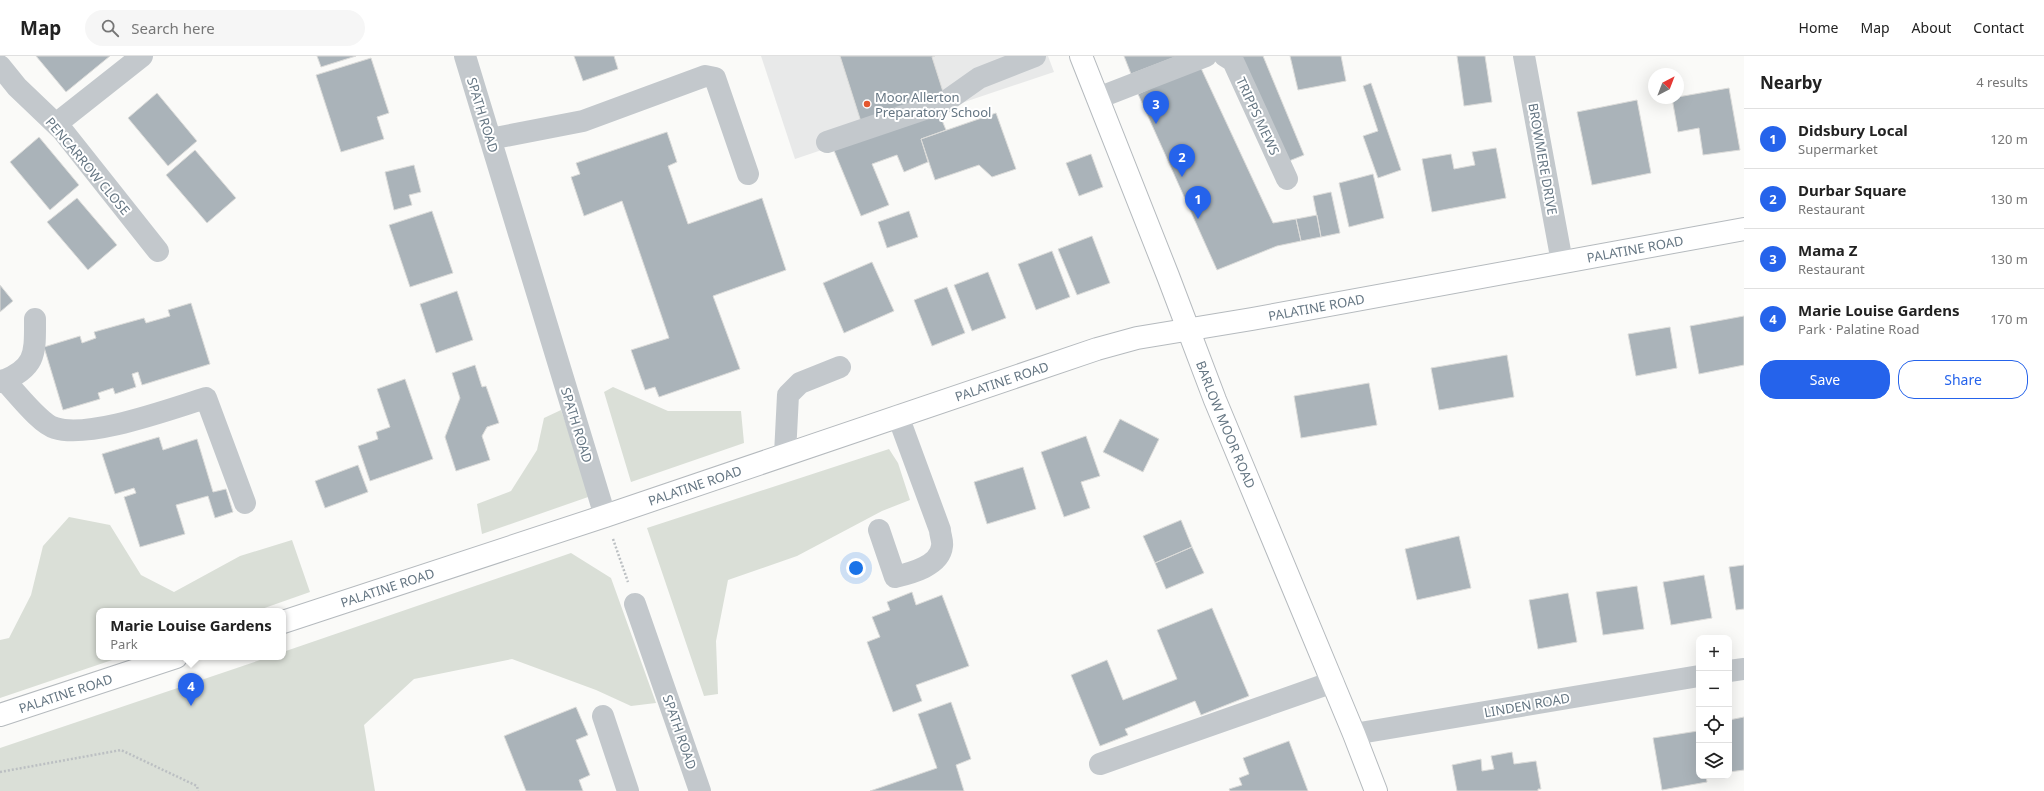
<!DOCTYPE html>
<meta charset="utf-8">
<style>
:root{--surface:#fff;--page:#f6f6f6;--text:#222;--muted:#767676;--line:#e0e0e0;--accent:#2563eb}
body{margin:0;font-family:"Noto Sans",sans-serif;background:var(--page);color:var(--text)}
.controls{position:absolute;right:12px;bottom:12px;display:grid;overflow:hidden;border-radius:8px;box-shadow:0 4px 16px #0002}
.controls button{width:36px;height:36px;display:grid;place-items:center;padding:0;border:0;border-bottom:1px solid var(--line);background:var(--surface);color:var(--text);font:20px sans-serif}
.compass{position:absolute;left:1648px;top:12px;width:36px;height:36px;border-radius:50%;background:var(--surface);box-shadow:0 4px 16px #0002;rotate:42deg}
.you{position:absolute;left:856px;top:512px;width:14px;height:14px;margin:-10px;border:3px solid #fff;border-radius:50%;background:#1a73e8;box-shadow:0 0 0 6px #1a73e833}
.badge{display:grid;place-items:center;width:26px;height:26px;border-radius:50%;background:var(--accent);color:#fff;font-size:13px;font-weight:700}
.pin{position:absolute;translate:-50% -33px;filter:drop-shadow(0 1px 2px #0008)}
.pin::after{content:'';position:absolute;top:21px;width:14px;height:12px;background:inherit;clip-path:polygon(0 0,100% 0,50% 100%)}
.popup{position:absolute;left:96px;top:552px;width:190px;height:52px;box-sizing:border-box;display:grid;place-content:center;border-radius:8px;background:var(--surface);filter:drop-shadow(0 1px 3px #0005);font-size:13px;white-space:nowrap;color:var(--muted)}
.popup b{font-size:15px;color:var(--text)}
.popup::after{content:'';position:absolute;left:50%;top:100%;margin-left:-8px;border:8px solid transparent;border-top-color:var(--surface)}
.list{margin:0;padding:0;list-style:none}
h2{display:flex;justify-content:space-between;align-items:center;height:52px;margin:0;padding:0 16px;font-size:17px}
h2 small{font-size:13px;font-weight:400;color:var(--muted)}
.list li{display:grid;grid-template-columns:26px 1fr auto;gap:12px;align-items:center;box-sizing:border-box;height:60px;padding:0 16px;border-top:1px solid var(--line)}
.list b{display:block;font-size:15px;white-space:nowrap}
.list p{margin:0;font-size:13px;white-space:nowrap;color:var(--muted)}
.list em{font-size:13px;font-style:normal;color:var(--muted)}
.actions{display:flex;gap:8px;padding:12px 16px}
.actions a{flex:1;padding:9px 0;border:1px solid var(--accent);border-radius:16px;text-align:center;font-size:14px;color:var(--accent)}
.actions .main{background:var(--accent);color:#fff}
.icon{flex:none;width:22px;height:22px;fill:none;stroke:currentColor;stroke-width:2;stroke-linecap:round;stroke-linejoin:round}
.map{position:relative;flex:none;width:1744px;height:735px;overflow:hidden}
header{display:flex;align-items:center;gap:24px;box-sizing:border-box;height:56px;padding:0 20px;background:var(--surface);border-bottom:1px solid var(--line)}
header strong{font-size:19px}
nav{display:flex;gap:22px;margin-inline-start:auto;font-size:14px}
.search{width:280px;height:36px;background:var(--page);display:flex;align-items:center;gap:10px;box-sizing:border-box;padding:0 14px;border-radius:22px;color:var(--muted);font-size:15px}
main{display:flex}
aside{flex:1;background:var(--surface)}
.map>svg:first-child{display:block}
.built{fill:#e8e9e9}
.green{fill:#dadfd7}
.building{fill:#aab3b9;stroke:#dcdcda}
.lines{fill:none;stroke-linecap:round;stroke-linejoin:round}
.major-casing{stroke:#b5babe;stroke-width:24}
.path{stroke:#bbbfc2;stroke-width:2.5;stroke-dasharray:2 2;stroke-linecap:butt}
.minor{stroke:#c3c8cc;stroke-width:22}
.major{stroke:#fff;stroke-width:22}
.poi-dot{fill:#e4572e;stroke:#fff;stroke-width:1.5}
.labels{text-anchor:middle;stroke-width:4;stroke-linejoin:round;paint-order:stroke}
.poi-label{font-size:13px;fill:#657683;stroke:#fff;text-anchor:start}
.street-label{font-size:13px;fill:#657683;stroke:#fff}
</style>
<header>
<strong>Map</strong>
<div class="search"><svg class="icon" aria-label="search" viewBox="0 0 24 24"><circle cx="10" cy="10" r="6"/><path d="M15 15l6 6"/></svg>Search here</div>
<nav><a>Home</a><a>Map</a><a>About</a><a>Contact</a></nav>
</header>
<main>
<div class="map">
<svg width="1744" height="735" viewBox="0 0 1744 735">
<rect width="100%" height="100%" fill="#fafaf8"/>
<path class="built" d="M761,0H1048L1054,16L795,103Z"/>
<path class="green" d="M613,331L668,355H741L744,387L631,426L604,336Z
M561,354L591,440L482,478L477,448L511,435L537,394L544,362Z
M889,393L898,407L910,444L882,455L797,500L728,524L716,585L718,638L704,640L647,472Z
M69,461L110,469L141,519L174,536L240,500L292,484L310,536L256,555H99V601H121L0,642V584L9,582L31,539L43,490Z
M571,497L611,522L656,647L631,650L596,634L512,603L414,623L364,669L375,735H0V692L269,601H283V596Z"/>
<path class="building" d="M36,0H110L66,36Z
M317,0H356L321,11Z
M574,0H614L618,13L583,25Z
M840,0H935L932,1L945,42L862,69Z
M1124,0H1178L1131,18Z
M1240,0H1263L1304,99L1284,107Z
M1290,0H1341L1346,25L1298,34Z
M1457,0H1485L1492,46L1464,50Z
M371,2L389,57L377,61L384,83L341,96L316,19Z
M1200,10L1273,167L1296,163L1301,185L1277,190L1217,214L1138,38Z
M1371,27L1401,114L1378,122L1363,80L1378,75L1363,30Z
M1729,32L1740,94L1703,99L1699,72L1678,76L1672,42Z
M157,37L197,85L168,110L128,62Z
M1637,44L1651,117L1592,129L1577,56Z
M936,50L946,74L921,83L928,106L904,116L897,99L872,108L889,149L861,160L833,92Z
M996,57L1016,113L992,121L979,109L935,124L921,83Z
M667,76L677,106L668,110L688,168L762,142L786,214L713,240L740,313L659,341L655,331L645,334L631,294L669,282L622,145L584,160L571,121L580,118L576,107Z
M39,81L79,129L50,154L10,106Z
M1496,92L1506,142L1432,156L1422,103L1451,98L1454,113L1475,109L1472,96Z
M195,94L236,142L207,167L166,119Z
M1091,98L1103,131L1079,140L1066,107Z
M414,109L421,136L409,139L412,149L394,154L385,116Z
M1373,118L1384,162L1349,171L1339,127Z
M1331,136L1340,177L1321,181L1313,140Z
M77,142L117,189L88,214L47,166Z
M432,155L453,217L410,231L389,169Z
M909,155L918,181L887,192L878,166Z
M1317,159L1321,181L1301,185L1296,163Z
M1092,180L1110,227L1077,239L1058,193Z
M1052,195L1070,241L1036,254L1018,208Z
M872,206L894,255L844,277L823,227Z
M988,216L1006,262L972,275L954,229Z
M0,229L13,245L0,256Z
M947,231L965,277L932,290L914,244Z
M457,235L473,284L436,297L420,248Z
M191,247L210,308L142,329L138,316L132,318L136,331L115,338L113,332L98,337L100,343L63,354L44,291L80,280L82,287L96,282L94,276L144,262L146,267L170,260L168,254Z
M1744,260V309L1699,318L1690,270Z
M1670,271L1677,312L1636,320L1628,278Z
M1507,299L1514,341L1439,354L1431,312Z
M475,309L482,331L486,330L499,367L487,371L482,380L490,404L456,415L445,381L460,342L452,317Z
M405,323L433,403L370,425L358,390L378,383L376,376L390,371L377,333Z
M1369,327L1377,369L1301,382L1294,340Z
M1120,363L1159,383L1143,416L1103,396Z
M1086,380L1100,420L1081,426L1090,452L1064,461L1041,396Z
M159,381L163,394L197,383L213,436L226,433L233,456L215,462L208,440L176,449L185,478L140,491L124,441L136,437L134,432L115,438L102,398Z
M358,409L368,436L325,452L315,425Z
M1023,411L1036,453L987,468L974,426Z
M1181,464L1192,491L1155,507L1143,480Z
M1459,480L1471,532L1417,544L1405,493Z
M1192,491L1204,517L1166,533L1155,507Z
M1744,509V553L1736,554L1729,511Z
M1704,519L1712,562L1671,569L1663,526Z
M1637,530L1644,573L1603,579L1596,536Z
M912,536L916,549L942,539L969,610L916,629L922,645L893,656L867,586L880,581L872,561L890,554L887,546Z
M1568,537L1577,586L1538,593L1529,544Z
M1212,552L1249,640L1201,659L1195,645L1125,673L1128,679L1100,690L1071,619L1107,604L1123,644L1177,623L1157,574Z
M951,646L971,703L956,709L964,735H870L937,712L918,658Z
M576,651L588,679L576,684L590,719L579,724L583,735H526L504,680Z
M1744,661V714L1729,716V664Z
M1698,675L1699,720H1706L1707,726L1662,734L1653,682Z
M1289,685L1308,735H1230L1229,733L1242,729L1239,722L1249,718L1243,702Z
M1512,696L1514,708L1536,705L1541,733H1538V735H1457L1452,709L1481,703L1482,715L1494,713L1491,700Z"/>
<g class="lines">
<g class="major-casing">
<g id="major">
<path id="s1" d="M1081,0L1168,220L1215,344L1354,678L1376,735"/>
<path id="s2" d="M283,566L605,460L1097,293L1137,282L1252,263L1744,173"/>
<path id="s3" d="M0,659L176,601"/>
</g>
</g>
<path class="path" d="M613,483L628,526
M0,716L121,694L197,730L198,735"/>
<path class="minor" d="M465,0L605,460
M1225,0L1233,5L1287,123
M1524,0L1562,206
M0,10L17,31L62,74L158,195
M1098,42L1206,0
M56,68L142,0
M490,83L583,65L705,20L715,22L748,118
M827,86L945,46L979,22L1035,0
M4,324C16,336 40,368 55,372C89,383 170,353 206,342L245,447
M0,326C37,312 35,297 35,263
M785,398L788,339L800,327L840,311
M879,474L895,521C911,517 940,510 942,490C943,485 940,479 940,474L898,360
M635,548L700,735
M1729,615L1744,613
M603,660L628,735
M1354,678L1699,620
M1100,708L1333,626"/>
<use href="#major" class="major"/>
</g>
<circle class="poi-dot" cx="867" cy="48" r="4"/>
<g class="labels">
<g class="poi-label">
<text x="875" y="46">Moor Allerton<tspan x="875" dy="15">Preparatory School</tspan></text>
</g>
<g class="street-label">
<text transform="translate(483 59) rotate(73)" y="5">SPATH ROAD</text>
<text transform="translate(1258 60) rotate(65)" y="5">TRIPPS MEWS</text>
<text transform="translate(1543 103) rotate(80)" y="5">BROWMERE DRIVE</text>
<text transform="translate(88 110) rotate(50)" y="5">PENCARROW CLOSE</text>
<text dy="5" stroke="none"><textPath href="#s2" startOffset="1406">PALATINE ROAD</textPath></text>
<text dy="5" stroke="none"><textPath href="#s2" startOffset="1082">PALATINE ROAD</textPath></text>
<text dy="5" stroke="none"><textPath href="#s2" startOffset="758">PALATINE ROAD</textPath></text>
<text dy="5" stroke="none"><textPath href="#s1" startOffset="396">BARLOW MOOR ROAD</textPath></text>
<text transform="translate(577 369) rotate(73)" y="5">SPATH ROAD</text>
<text dy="5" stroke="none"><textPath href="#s2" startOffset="434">PALATINE ROAD</textPath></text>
<text dy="5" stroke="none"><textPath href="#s2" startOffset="110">PALATINE ROAD</textPath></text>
<text dy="5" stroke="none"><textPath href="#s3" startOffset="69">PALATINE ROAD</textPath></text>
<text transform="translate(1527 649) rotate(-10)" y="5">LINDEN ROAD</text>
<text transform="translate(680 676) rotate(71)" y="5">SPATH ROAD</text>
</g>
</g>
</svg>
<div class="controls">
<button>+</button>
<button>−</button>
<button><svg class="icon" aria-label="locate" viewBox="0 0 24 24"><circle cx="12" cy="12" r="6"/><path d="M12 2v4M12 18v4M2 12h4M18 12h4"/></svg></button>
<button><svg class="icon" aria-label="layers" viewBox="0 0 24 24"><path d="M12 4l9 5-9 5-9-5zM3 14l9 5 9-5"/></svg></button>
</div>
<svg class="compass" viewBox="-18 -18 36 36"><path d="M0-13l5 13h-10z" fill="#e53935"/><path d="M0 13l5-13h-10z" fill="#767676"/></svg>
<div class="you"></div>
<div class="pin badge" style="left:1198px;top:163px">1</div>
<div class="pin badge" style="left:1182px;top:121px">2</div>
<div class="pin badge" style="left:1156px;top:68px">3</div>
<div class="pin badge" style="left:191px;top:650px">4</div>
<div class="popup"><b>Marie Louise Gardens</b>Park</div>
</div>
<aside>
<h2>Nearby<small>4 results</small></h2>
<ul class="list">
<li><span class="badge">1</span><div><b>Didsbury Local</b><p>Supermarket</p></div><em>120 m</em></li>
<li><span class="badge">2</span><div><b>Durbar Square</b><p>Restaurant</p></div><em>130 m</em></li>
<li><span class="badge">3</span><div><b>Mama Z</b><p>Restaurant</p></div><em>130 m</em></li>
<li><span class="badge">4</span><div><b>Marie Louise Gardens</b><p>Park · Palatine Road</p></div><em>170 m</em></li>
</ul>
<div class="actions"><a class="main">Save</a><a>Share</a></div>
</aside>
</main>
